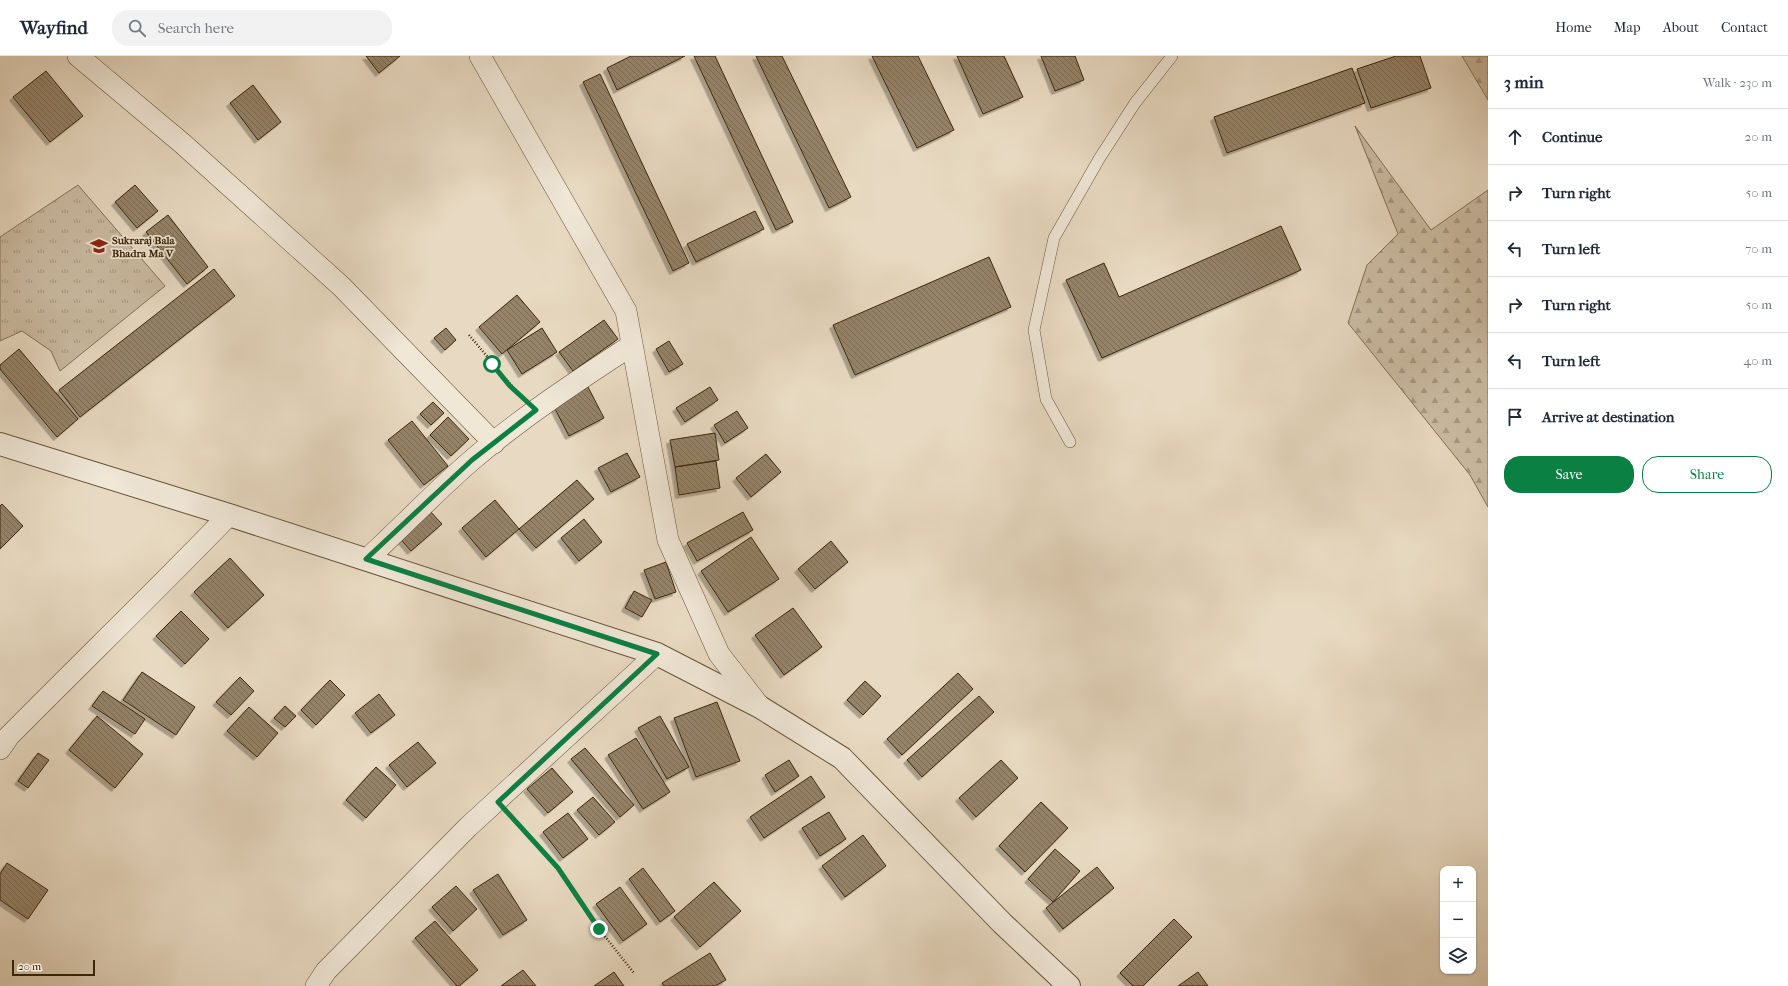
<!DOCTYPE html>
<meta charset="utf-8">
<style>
:root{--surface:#fff;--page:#f2f2f3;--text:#1f2937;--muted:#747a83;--line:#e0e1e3;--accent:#0b8043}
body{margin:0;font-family:"IM FELL French Canon",serif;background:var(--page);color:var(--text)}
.controls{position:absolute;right:12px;bottom:12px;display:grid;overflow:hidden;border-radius:8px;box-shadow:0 1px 3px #0004}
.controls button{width:36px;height:36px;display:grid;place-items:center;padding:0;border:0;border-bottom:1px solid var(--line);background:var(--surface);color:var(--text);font:20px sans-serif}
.scale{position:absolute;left:12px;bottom:10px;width:83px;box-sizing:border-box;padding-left:4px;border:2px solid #3c270a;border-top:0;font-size:11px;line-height:14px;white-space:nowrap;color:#3c270a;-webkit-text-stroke:3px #f0e7d7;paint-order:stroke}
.stop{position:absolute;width:12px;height:12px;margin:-9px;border:3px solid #0b8043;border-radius:50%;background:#fff}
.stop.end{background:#0b8043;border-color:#fff;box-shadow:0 1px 4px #0008}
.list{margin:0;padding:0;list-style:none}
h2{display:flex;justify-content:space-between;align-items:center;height:52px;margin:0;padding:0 16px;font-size:17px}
h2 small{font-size:13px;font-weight:400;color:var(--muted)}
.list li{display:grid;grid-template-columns:26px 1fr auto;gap:12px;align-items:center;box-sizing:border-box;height:56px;padding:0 16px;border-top:1px solid var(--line)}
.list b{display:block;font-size:15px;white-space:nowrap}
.list em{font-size:13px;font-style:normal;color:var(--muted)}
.actions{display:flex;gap:8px;padding:12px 16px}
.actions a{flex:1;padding:9px 0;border:1px solid var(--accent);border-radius:16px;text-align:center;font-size:14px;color:var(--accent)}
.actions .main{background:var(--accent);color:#fff}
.icon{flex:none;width:22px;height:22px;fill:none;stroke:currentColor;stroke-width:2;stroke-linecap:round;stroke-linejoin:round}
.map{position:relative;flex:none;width:1488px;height:930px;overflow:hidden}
header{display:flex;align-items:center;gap:24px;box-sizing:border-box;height:56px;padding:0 20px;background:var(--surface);border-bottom:1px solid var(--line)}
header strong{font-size:19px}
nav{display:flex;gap:22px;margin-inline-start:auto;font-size:14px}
.search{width:280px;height:36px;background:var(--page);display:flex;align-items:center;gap:10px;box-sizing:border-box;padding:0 14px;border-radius:16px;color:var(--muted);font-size:15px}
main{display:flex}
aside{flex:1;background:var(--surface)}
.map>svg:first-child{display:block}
.forest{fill:url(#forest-firs);stroke:#847256}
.park{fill:url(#park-tufts);stroke:#847256}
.building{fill:url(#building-back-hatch);stroke:#3c270a;filter:url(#shadow)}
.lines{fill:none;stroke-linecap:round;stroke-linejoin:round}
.service-casing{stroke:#675438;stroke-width:12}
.minor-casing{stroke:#675438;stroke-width:22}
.tertiary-casing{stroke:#675438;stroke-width:24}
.path{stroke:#3c270a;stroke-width:2.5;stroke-dasharray:1 2;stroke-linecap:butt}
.service{stroke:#f0e7d7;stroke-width:11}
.minor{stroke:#f0e7d7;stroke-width:21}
.tertiary{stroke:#f0e7d7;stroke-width:22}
.route{stroke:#0b8043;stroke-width:5}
.labels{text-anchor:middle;stroke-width:3.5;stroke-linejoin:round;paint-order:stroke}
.poi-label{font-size:11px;font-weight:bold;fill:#3c270a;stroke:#f0e7d7;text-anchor:start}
</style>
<header>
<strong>Wayfind</strong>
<div class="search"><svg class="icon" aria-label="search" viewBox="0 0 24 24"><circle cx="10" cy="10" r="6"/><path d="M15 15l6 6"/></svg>Search here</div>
<nav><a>Home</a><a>Map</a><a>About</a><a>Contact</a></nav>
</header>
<main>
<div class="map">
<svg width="1488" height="930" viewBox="0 0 1488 930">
<defs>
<pattern id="forest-firs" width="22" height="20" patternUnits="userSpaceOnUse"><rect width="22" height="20" fill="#cbbca3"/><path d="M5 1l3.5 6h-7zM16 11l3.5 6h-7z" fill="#a69983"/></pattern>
<pattern id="park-tufts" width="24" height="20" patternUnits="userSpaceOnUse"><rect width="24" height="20" fill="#cbbca3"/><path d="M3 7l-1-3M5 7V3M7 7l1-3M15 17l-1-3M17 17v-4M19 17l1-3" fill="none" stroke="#a69983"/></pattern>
<pattern id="building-back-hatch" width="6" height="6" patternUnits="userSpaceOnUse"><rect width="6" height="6" fill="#95846a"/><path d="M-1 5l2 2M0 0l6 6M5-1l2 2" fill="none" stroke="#7b6c55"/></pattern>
<filter id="shadow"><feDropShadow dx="-3.5" dy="3.5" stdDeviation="0" flood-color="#0004"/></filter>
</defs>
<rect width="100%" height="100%" fill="#e8dac2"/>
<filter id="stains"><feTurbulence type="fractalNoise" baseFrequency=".005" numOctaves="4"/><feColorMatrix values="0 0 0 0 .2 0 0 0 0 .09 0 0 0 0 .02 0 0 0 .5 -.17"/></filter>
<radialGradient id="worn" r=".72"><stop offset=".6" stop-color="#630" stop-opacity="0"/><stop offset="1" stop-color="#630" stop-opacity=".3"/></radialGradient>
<path class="forest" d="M1462,0H1488V44Z
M1355,70L1431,174L1488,134V451L1470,419L1348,267L1367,209L1398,178Z"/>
<path class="park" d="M78,129L165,230L60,315L51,295L22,275L0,285V181Z"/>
<path class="building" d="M366,0H400L379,17Z
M631,0H685L617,34L607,12Z
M694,0H715L793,166L776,174Z
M756,0H782L851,141L829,152Z
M872,0H918L954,74L917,92Z
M957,0H1004L1023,41L983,58Z
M1041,0H1075L1084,24L1055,35Z
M1396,0H1420L1431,32L1371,52L1357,13Z
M1352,12L1365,47L1227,97L1214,61Z
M46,15L83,60L50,86L13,41Z
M600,18L689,207L673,215L583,26Z
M253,29L281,66L258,84L230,47Z
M135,129L158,155L137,172L115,146Z
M755,155L764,173L696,206L687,188Z
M168,159L208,211L187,228L146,176Z
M1281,170L1301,214L1102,302L1066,224L1104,207L1119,241Z
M989,201L1011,251L855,319L833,269Z
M214,213L235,240L80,361L59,334Z
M517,239L540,266L502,298L479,271Z
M604,264L618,283L573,315L559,296Z
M446,272L456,284L445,294L434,282Z
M542,272L557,296L522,318L507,294Z
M669,285L683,308L669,316L656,293Z
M19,293L78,363L57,381L0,313V309Z
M588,331L604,362L569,380L553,349Z
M710,331L718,344L685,366L676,352Z
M433,346L444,357L431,369L420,358Z
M737,355L748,372L725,387L714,369Z
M448,361L469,383L451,400L430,379Z
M412,365L448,410L424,429L388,384Z
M715,377L719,404L675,411L670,384Z
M627,397L640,421L611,436L598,412Z
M766,398L781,416L751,441L736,422Z
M716,405L720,432L679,439L675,411Z
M577,424L594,443L536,492L519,473Z
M495,444L519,473L486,501L462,472Z
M2,448L23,470L0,493V450Z
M428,453L442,468L411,495L397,479Z
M743,456L753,474L697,505L687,487Z
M584,463L602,486L579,505L561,482Z
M751,481L779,523L728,556L701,515Z
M831,485L848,506L815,533L798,513Z
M230,502L264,539L228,572L194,536Z
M666,506L676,536L655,543L644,514Z
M634,535L652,544L642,561L625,552Z
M793,552L822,591L784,619L755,579Z
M181,555L209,583L185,608L156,580Z
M142,616L195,651L176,679L123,644Z
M958,617L973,633L902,699L887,683Z
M240,621L254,635L231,659L216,646Z
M330,624L345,639L316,669L301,654Z
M865,625L881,640L863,659L847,644Z
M103,635L145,663L135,678L92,650Z
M379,638L395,659L371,677L355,657Z
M979,640L994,656L922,721L907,704Z
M717,646L740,705L696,721L674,662Z
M285,650L296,660L285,671L274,662Z
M249,651L278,677L257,701L227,675Z
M97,660L143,698L115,732L69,694Z
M660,660L689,711L667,723L638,672Z
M636,682L670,736L643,753L608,699Z
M418,686L436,707L407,731L389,709Z
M585,692L634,749L620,761L571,703Z
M38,697L49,704L28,732L18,725Z
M789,704L799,720L775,736L765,719Z
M1001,704L1018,722L976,761L959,742Z
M376,711L396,729L366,762L346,744Z
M552,712L573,736L548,757L527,733Z
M811,720L825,741L764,782L750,761Z
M593,741L615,766L599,779L577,754Z
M1041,746L1068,772L1025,816L999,790Z
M829,756L846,783L820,800L802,772Z
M568,757L588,783L563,802L543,776Z
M863,779L886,810L845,841L822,810Z
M1055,793L1080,815L1053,846L1028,823Z
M7,807L48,834L28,863L0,844V818Z
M1097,811L1114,832L1063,873L1046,852Z
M643,812L675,855L660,866L629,823Z
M498,818L527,864L503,879L473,834Z
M714,826L741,855L700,891L674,861Z
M456,830L477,853L453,875L432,851Z
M620,831L647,868L623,885L596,848Z
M1174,863L1192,881L1143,930H1133L1120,917Z
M435,865L478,914L459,930H457L415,882Z
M710,897L726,924L715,930H664L662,927Z
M523,914L536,930H501Z
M614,916L624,930H594Z
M1198,916L1208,930H1178Z"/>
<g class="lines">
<g class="service-casing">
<path id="service" d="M1070,386L1046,343L1034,274L1054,182L1099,103L1135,47L1172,0"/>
</g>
<g class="minor-casing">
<path id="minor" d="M78,0L183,88L341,230L494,387
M480,0L626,255L668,484L719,598L760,651
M367,503C402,471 436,435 472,404C522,361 577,325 632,289
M0,693L9,680C82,606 157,534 229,459
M316,930L326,915L468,771L657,598"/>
</g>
<g class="tertiary-casing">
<path id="tertiary" d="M0,388L229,459L657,598L760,651L842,702L1002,867L1069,930"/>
</g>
<path class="path" d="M469,279L518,337
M513,762L558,812L599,873L634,917"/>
<use href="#service" class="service"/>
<use href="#minor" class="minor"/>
<use href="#tertiary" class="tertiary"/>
</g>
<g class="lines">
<path class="route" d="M492,308L509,329L536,354L472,404L366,503L657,598L498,746L558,812L599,873"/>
</g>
<defs>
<g id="school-bare" transform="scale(1.38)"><path d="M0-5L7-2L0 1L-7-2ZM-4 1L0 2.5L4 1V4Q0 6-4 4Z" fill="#8f2418" stroke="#f0e7d7" stroke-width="2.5" paint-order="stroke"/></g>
</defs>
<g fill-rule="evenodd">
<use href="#school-bare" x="99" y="190"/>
</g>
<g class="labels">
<g class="poi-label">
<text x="112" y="188">Sukraraj Bala<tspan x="112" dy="13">Bhadra Ma V</tspan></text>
</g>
</g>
<rect width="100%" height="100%" filter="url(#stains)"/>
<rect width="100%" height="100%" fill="url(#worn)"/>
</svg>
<div class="controls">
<button>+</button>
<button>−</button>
<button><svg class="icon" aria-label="layers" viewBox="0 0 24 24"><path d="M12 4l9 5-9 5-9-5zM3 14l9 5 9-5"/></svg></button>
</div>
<div class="scale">20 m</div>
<div class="stop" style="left:492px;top:308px"></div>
<div class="stop end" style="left:599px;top:873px"></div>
</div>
<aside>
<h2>3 min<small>Walk · 230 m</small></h2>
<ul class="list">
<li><svg class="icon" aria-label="ahead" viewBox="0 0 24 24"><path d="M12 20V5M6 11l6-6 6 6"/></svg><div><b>Continue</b></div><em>20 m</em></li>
<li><svg class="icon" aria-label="right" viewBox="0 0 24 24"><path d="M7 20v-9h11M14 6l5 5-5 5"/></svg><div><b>Turn right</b></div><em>50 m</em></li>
<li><svg class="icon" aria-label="left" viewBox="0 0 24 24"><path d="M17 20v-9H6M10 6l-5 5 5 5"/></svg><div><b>Turn left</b></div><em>70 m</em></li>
<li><svg class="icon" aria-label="right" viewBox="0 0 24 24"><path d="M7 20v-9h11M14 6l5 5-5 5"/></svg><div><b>Turn right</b></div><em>50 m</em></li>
<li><svg class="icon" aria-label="left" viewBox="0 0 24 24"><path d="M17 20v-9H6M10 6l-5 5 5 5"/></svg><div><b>Turn left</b></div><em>40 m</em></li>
<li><svg class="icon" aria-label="arrive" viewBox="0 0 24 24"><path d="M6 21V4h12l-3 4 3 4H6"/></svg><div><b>Arrive at destination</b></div></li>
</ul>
<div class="actions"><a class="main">Save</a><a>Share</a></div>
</aside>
</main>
